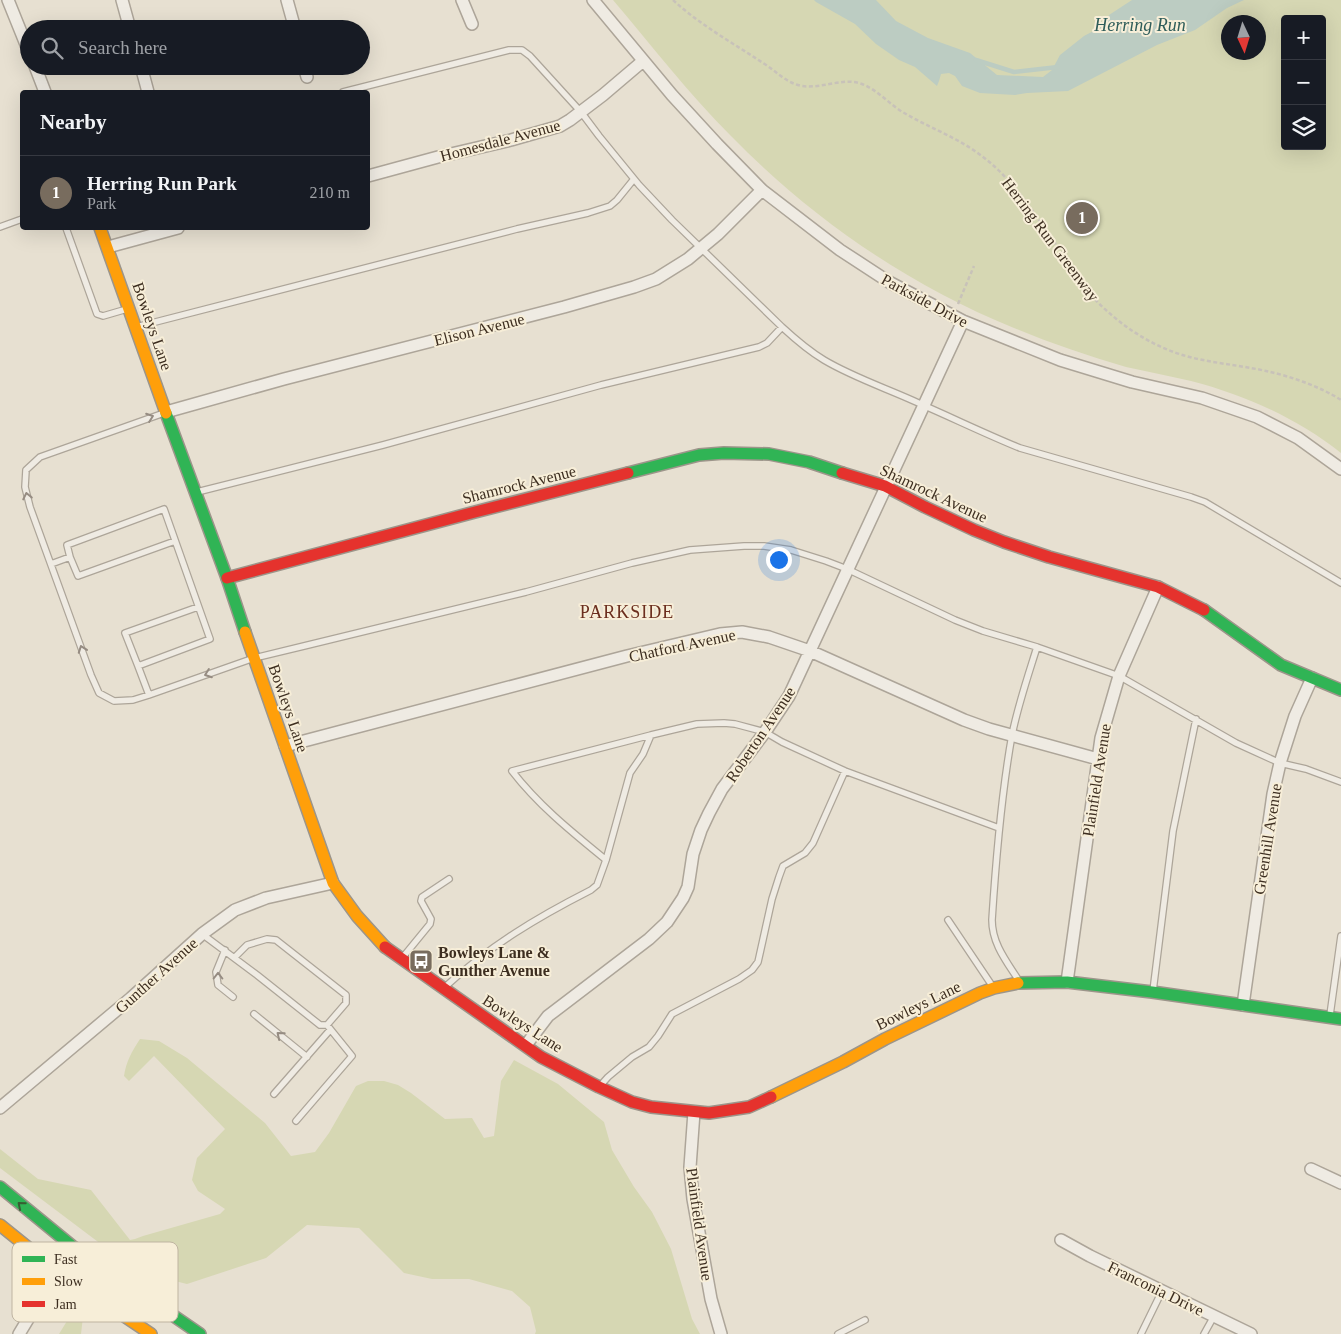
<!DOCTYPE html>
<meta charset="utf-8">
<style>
:root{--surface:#171b24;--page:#20242c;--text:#f1f3f6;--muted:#9ea1a6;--line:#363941;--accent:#786c5e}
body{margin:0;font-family:Georgia,serif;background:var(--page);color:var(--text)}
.controls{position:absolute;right:15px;top:15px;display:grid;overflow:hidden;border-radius:5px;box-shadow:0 5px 20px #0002}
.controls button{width:45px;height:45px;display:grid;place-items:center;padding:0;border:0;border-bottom:1px solid var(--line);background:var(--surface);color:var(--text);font:25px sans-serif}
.compass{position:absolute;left:1221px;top:15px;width:45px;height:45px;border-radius:50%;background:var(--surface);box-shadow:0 5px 20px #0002;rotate:176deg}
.you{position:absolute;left:778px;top:559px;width:18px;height:18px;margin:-12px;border:4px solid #fff;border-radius:50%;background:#1a73e8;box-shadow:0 0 0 8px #1a73e833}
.badge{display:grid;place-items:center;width:32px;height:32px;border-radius:50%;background:var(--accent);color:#fff;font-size:16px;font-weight:700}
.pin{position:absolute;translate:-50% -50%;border:2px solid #fff;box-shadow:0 1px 5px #0006}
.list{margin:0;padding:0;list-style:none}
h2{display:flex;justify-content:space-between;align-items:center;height:65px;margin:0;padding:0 20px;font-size:21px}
h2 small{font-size:16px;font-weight:400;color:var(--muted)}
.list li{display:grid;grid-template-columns:32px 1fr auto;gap:15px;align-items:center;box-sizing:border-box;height:75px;padding:0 20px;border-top:1px solid var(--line)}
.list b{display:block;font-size:19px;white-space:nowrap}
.list p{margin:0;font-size:16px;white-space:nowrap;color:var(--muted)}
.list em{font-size:16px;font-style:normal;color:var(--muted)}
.icon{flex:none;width:28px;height:28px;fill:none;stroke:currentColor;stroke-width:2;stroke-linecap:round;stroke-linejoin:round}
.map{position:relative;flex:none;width:1341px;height:1334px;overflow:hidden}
.search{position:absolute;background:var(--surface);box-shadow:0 5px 20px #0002;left:20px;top:20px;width:350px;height:55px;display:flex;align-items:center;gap:12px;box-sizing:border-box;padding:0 18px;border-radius:28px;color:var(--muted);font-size:19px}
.panel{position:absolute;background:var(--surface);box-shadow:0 5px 20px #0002;left:20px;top:90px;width:350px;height:140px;border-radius:5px}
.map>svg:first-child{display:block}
.green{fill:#d6d7b3;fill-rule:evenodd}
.water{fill:#bcccc2}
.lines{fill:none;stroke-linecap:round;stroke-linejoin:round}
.stream{stroke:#bcccc2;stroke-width:4.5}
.lane-casing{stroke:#ada599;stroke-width:8}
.street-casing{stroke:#ada599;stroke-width:14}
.fast-casing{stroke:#9c958a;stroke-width:14}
.slow-casing{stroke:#9c958a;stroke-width:14}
.jam-casing{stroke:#9c958a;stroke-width:14}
.path{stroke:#c8c2b9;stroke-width:2.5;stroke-dasharray:4 2.5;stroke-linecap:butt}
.lane{stroke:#efebe3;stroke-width:5.5}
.street{stroke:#efebe3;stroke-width:11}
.fast{stroke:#30b455;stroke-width:11}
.slow{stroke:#ff9f0a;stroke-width:11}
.jam{stroke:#e5322d;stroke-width:11}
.oneway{stroke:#968c82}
.oneway2{stroke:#385d33}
.labels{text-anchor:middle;stroke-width:4;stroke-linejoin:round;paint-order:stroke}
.street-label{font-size:16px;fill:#3d2e20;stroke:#f7eed8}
.poi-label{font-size:16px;font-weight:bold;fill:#3d2e20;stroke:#f7eed8;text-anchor:start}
.water-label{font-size:18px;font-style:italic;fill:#2f5d5a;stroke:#f7eed8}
.neighbourhood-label{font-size:18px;letter-spacing:1px;fill:#6b2e1e;stroke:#f7eed8}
.key{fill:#f7eed8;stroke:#bfb4a1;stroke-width:1}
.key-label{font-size:14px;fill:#3d2e20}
</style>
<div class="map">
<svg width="1341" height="1334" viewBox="0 0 1341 1334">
<rect width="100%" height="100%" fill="#e7e0d1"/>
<path class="green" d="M613,0H1341V453C1297,418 1245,395 1191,381C1170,376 1148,372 1126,367C1088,356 1050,343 1014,328C908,285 811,218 731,136C689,94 652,46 613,0ZM1285,19H1322V146H1285ZM1228,22H1258V52H1228Z
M140,1039L159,1041L187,1058L265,1123L291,1156L315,1152L329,1133L356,1086L368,1081H384L398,1085L411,1093L445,1119L472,1118L484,1138L494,1136L501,1081L514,1060L558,1084L604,1122L612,1150L634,1187L652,1212L671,1249L692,1319L700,1334H535L536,1331L530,1307L512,1291L469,1279H432L404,1273L359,1228L307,1225L266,1258L187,1284L138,1272L0,1168V1149L38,1179L91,1190L130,1240L135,1239L143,1236L220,1214L225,1209L198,1191L192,1180L197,1158L225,1129L154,1056L129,1081L124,1076C126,1062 132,1051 140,1039Z
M75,1308H84L81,1334H59Z"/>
<path class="water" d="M814,0H876L896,21L928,38L970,53L997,75L1043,77L1052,70L1060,55L1084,36L1103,26L1109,15L1132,0H1244L1227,8L1195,30L1157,45L1068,91L1027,93L1015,95L980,93L962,86L955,76L949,73L941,74L939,81L937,86L915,67L899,60L876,44L855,24L816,2Z"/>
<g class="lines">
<path class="stream" d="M976,60L1014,72L1058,67"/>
<g class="lane-casing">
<path id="lane" d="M343,92L509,50H522L530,56L581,112L599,136L639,185L672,220L782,327C795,339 809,351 824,360C856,379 892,390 925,406C957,420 988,435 1020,448L1191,497L1205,502L1341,583
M0,227L22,219
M66,228L97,314L103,316L127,309
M136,327L517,229L588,213L610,206L617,200L634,179
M164,413L40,457L26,470L25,487L30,507L91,675L99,693L114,701L133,700L149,695L254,658L304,646L526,592L632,563L690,550L744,546H764L791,550L826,561L847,569L955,620L983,631L1037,647L1119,676L1236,743L1280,763L1306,769L1341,782
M197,492L383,445L601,385L759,347L767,343L782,327
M70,557L67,545L164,509L210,639L138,666L149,695
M51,564L70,557L78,576L175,541
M138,666L125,633L198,607
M606,860C573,833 539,806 512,771L651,735
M948,920L993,987
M202,934L257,975L320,1025H327L346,1003V995L276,940L267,939L247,945L235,957
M225,950L216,972L218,985L233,997
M403,957L430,924L431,919L421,901L422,897L449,879
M1019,981C1007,962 992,944 992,920C996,858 1001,796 1012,735C1018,705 1028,676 1037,647
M445,987C491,945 536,918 591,890L597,885L606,860L630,773L643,754L651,735L697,724L724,723L735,724L765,732L782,742L845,771L999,828
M1153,991L1173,831L1196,719
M254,1014L307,1057
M1330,1015L1341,936
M600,1086L608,1077L632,1057L649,1047L658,1036L672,1014L739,979L752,970L758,962L772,899L779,877L783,866L805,853L813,843L845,771
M274,1094L330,1030
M296,1121L352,1056L327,1025
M838,1334L865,1320
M1141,1334L1162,1291
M1204,1334L1214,1316"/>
</g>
<g class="street-casing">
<path id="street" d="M8,0L29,52
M122,0L130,29
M287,0L295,29
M462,0L472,24
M593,0L672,95L717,144L762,190L840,250L889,282L963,321L1060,360L1132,382L1202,398L1257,417L1298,438L1341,469
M35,66L45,92
M141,66L148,92
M304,66L307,77
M368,176L438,157L511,140L560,126L570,120L603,95L643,61
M108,247L178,228
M166,412L284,379L564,307L634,287L656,279L688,259L718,234L762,190
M285,746L627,656L720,634L742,632L769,637L810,651L964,720L989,729L1098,759
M1067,982L1101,738L1119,676L1158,587
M1243,1005L1273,794L1280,763L1295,716L1312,678
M526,1045L548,1016L649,939L667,922L683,898L688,887L693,854L701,830L709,813L722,789L765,732L789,696L963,321
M0,1108L131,998L202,934L235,910L266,898L333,883
M694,1112L690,1167L693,1199L711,1299L721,1334
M1311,1169L1341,1183
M1061,1240L1090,1256L1251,1334
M19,1334L57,1271"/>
</g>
<g class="fast-casing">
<path id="fast" d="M166,413L227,578L245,632
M628,473L699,455L724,453L769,454L809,462L842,473
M1204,610L1281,665L1341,690
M1018,983L1067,982L1152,992L1341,1019
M0,1187L72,1246L200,1334"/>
</g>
<g class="slow-casing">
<path id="slow" d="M100,228L166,413
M245,632L333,883L357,916L385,947
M771,1097L843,1062L885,1039L980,993L994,988L1018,983
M0,1225L57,1271L151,1334"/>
</g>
<g class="jam-casing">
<path id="jam" d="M842,473L885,486L925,507L974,530L1004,542L1049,557L1158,587L1204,610
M227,578L475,512L628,473
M385,947L541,1057L599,1087L632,1102L651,1107L709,1113L749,1107L771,1097"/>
</g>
<path class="path" d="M673,0C700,25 733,43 763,63C776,71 786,83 802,86C822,89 843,77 862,84C878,90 891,106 906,114C930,128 956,137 979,154C1006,173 1025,200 1044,227C1059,249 1074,271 1089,293C1118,325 1155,350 1198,359C1221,364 1244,366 1266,371C1290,376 1321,387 1341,400
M958,304L974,266"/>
<use href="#lane" class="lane"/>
<use href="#street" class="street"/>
<use href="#fast" class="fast"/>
<use href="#slow" class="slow"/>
<use href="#jam" class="jam"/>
</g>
<defs><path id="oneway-chevron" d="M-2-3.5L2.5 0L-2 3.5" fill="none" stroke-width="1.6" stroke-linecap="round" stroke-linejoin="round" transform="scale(1.25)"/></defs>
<g class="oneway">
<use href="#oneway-chevron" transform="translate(150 417) rotate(-20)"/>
<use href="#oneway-chevron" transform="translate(27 496) rotate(-102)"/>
<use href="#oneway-chevron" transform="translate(82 649) rotate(-110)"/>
<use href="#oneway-chevron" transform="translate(208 674) rotate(160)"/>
<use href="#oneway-chevron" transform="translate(218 976) rotate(-90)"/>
<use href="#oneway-chevron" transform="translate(280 1035) rotate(-141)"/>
</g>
<use class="oneway2" href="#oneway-chevron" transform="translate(21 1205) rotate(-140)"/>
<defs>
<g id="bus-square" transform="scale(1.25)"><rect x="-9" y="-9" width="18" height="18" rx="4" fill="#786c5e" stroke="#f7eed8"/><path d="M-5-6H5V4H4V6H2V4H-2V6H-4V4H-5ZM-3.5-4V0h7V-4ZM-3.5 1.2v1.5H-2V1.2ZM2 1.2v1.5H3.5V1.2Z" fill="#fff"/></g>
</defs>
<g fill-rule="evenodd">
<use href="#bus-square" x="421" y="961"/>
</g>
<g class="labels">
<g class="street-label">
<text transform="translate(500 140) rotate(-15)" y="6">Homesdale Avenue</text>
<text transform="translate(1051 239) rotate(53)" y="6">Herring Run Greenway</text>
<text transform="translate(925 300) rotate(28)" y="6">Parkside Drive</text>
<text transform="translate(153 326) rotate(71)" y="6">Bowleys Lane</text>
<text transform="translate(479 329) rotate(-14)" y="6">Elison Avenue</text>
<text transform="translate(519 484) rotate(-14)" y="6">Shamrock Avenue</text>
<text transform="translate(934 493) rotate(25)" y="6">Shamrock Avenue</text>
<text transform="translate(682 645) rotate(-12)" y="6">Chatford Avenue</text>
<text transform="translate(289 708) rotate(71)" y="6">Bowleys Lane</text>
<text transform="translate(760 734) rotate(-56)" y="6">Roberton Avenue</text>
<text transform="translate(1096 780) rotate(-81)" y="6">Plainfield Avenue</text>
<text transform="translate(1267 839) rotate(-81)" y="6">Greenhill Avenue</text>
<text transform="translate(156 975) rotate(-42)" y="6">Gunther Avenue</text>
<text transform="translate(918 1005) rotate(-26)" y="6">Bowleys Lane</text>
<text transform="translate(523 1023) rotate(33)" y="6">Bowleys Lane</text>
<text transform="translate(700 1224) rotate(82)" y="6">Plainfield Avenue</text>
<text transform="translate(1156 1288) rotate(26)" y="6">Franconia Drive</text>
</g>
<g class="poi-label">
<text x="438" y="958">Bowleys Lane &amp;<tspan x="438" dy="18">Gunther Avenue</tspan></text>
</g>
<g class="water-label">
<text x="1140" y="31">Herring Run</text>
</g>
<g class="neighbourhood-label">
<text x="627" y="618">PARKSIDE</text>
</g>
</g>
<rect x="12" y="1242" width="166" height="80" rx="8" class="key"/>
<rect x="22" y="1256" width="23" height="6" fill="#30b455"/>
<rect x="22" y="1278" width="23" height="7" fill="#ff9f0a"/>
<rect x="22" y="1301" width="23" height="6" fill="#e5322d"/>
<g class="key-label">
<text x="54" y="1264">Fast</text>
<text x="54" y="1286">Slow</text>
<text x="54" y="1309">Jam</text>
</g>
</svg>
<div class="controls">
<button>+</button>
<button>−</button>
<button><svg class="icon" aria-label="layers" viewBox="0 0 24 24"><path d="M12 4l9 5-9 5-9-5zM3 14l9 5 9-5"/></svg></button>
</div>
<svg class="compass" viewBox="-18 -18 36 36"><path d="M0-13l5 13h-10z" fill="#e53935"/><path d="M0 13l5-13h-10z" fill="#9ea1a6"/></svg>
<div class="you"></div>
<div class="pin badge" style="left:1082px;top:218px">1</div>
<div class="search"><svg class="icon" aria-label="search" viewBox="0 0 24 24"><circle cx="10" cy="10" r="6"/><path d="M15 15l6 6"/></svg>Search here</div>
<section class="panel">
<h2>Nearby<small></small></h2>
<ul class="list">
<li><span class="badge">1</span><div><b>Herring Run Park</b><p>Park</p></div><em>210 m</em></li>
</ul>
</section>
</div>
